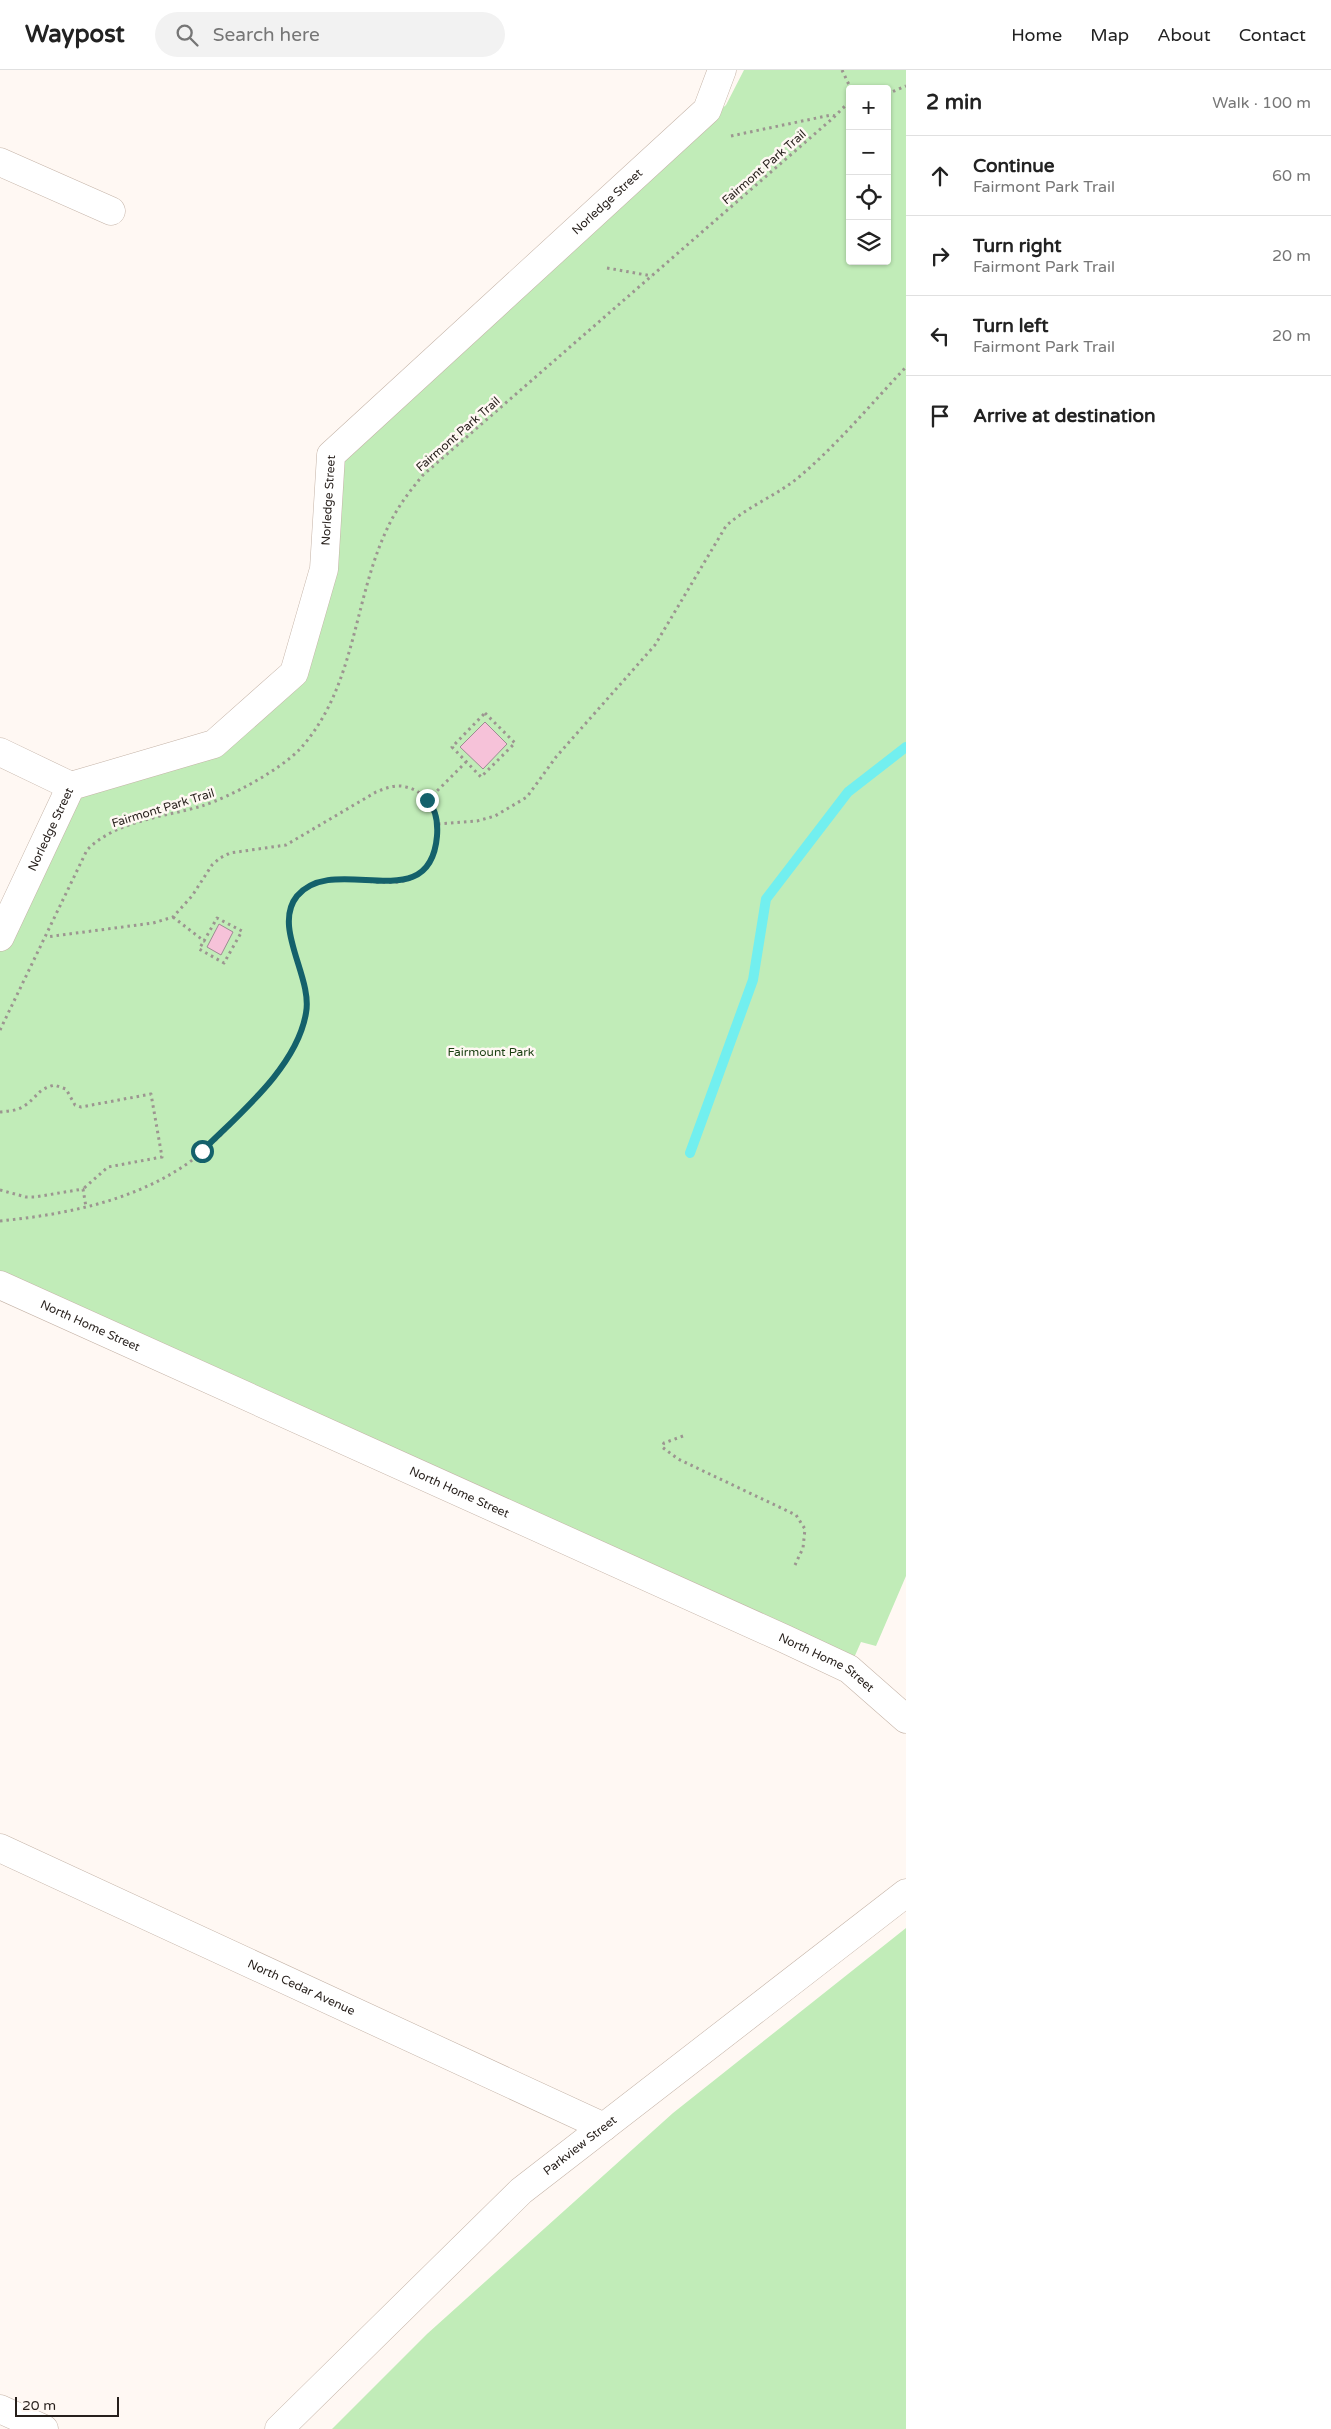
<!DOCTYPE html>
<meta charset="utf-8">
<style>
:root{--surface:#fff;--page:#f2f2f2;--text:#222;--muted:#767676;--line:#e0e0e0}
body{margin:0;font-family:"Varela Round",sans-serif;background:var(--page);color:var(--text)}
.controls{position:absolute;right:15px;top:15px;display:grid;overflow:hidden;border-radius:5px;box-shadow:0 1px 4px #0004}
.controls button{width:45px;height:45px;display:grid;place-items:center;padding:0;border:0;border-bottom:1px solid var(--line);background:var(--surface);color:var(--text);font:25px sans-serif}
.scale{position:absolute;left:15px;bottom:12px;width:104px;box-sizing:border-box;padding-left:5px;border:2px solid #261f1b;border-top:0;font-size:14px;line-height:18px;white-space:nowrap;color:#261f1b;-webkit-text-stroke:4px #fff8f3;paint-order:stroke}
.stop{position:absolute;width:15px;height:15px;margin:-11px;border:4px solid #14616b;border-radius:50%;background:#fff}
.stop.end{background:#14616b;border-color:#fff;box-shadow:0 1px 5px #0008}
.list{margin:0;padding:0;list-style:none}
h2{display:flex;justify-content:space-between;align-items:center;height:65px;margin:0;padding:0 20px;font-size:21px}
h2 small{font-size:16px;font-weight:400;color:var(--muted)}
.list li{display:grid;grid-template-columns:32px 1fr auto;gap:15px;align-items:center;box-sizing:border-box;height:80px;padding:0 20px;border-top:1px solid var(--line)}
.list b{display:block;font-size:19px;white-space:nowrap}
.list p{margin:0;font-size:16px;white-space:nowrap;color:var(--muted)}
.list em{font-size:16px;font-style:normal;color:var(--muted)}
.icon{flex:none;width:28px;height:28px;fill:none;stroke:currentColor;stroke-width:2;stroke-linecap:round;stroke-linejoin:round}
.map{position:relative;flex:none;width:906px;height:2359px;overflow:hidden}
header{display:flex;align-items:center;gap:30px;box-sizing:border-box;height:70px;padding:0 25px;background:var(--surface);border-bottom:1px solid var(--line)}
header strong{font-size:24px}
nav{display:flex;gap:28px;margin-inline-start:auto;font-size:18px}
.search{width:350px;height:45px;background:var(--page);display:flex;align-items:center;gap:12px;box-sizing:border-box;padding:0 18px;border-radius:28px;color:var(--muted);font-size:19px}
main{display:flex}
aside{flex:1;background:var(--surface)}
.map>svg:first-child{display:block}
.green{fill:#c1ecb8;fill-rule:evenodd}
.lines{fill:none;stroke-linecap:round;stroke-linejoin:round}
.stream{stroke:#72efef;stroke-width:10}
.building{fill:#f6c2d9;stroke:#9e8b93}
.minor-casing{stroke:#c5b4a8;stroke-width:29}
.path{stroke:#9c9590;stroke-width:3;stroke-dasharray:2.5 4;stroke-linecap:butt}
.minor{stroke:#fff;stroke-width:28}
.route{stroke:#14616b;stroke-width:6}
.labels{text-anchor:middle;stroke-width:5;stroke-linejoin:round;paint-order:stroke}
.street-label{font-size:12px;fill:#261f1b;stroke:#fff8f3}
.park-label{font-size:12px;fill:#193e10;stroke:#fff8f3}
</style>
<header>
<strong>Waypost</strong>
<div class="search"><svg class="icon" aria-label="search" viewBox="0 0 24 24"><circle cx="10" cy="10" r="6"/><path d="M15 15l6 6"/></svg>Search here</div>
<nav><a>Home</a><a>Map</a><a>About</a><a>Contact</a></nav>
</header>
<main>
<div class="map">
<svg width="906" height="2359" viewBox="0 0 906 2359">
<rect width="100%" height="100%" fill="#fff8f3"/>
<path class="green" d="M744,0H906V1506L876,1576L861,1572L849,1599L0,1215V867L71,716L214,674L294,603L331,385L726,35ZM850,19H887V191H850Z
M906,1858V2359H332L427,2264L673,2043Z"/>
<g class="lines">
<path class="stream" d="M690,1083L753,910L766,829L848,722L906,677"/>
</g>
<path class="building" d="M485,652L507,674L483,699L460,677Z
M219,854L233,862L221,885L207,877Z"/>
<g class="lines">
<g class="minor-casing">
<g id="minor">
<path d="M0,92L111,141"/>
<path d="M0,682L71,716"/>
<path id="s1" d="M0,867L71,716L214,674L294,603L324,499L331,385L707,40L722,0"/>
<path id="s2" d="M0,1215L785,1569L849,1599L906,1649"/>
<path id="s3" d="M0,1778L604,2057"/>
<path d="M0,2339L44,2359"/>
<path id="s4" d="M279,2359L521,2121L906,1823"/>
</g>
</g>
<path class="path" d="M842,0L851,19
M887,24L906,16
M731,66L831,45L835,46
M607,198L652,206
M485,643L515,673L481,707L452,677Z
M428,730L466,692
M438,754L477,751L495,746L527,727L556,687L655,575L726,456C748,436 776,426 799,407C838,374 871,334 906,297
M173,847L204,871L217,848L242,861L224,893L199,879L204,871
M0,960L87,780C115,751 164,747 202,736C230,727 280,700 300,679C356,617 353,531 387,459C396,439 409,422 423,405L833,48L850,31
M0,1042C8,1041 17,1041 24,1036C38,1027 36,1020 54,1015L66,1019L75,1035L81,1037L151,1024L162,1087L108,1097L83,1119
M0,1120L26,1127H35L83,1119L86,1137
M0,1151C60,1145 124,1133 176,1101C208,1082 237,1049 261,1021C280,999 304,970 307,940C309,906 274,856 297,826C326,789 390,829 420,803C445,781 445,726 406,717C396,714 386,718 376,722L286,775L230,783L220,788L212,795L192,826L173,847L153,853L46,867
M683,1366L664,1373L662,1377L678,1389L796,1445L805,1459L803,1478L795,1495"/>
<use href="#minor" class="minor"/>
</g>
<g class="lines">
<path class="route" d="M202,1081C239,1044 297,997 306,943C313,907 272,857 297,826C335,781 430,850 437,766C438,753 437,740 427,730"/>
</g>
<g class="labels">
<g class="street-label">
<text transform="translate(764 97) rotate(-41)" y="4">Fairmont Park Trail</text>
<text dy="4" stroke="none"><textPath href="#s1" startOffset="1020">Norledge Street</textPath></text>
<text transform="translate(458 364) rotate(-41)" y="4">Fairmont Park Trail</text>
<text dy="4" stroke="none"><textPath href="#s1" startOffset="600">Norledge Street</textPath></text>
<text transform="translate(163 738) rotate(-17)" y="4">Fairmont Park Trail</text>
<text dy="4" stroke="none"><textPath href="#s1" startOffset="119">Norledge Street</textPath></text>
<text dy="4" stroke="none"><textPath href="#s2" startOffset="99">North Home Street</textPath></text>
<text dy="4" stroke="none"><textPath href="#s2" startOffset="504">North Home Street</textPath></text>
<text dy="4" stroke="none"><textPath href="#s2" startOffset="909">North Home Street</textPath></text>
<text dy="4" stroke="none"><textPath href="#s3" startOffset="332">North Cedar Avenue</textPath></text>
<text dy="4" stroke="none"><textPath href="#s4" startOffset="414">Parkview Street</textPath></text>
</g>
<g class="park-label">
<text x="491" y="986">Fairmount Park</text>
</g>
</g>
</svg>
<div class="controls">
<button>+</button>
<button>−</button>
<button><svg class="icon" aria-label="locate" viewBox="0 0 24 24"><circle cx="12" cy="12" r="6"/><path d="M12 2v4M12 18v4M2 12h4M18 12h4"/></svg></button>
<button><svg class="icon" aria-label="layers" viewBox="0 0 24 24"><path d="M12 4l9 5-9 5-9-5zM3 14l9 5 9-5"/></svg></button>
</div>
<div class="scale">20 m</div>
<div class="stop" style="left:202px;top:1081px"></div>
<div class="stop end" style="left:427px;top:730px"></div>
</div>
<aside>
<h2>2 min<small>Walk · 100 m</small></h2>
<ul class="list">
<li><svg class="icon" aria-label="ahead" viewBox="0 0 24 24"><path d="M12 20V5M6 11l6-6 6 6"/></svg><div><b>Continue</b><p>Fairmont Park Trail</p></div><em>60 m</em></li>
<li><svg class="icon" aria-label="right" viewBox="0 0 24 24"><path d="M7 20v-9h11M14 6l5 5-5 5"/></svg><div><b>Turn right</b><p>Fairmont Park Trail</p></div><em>20 m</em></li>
<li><svg class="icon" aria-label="left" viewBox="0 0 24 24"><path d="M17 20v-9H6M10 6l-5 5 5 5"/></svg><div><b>Turn left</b><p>Fairmont Park Trail</p></div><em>20 m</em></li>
<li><svg class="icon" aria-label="arrive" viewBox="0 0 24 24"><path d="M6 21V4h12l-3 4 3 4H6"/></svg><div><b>Arrive at destination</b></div></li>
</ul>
</aside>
</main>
